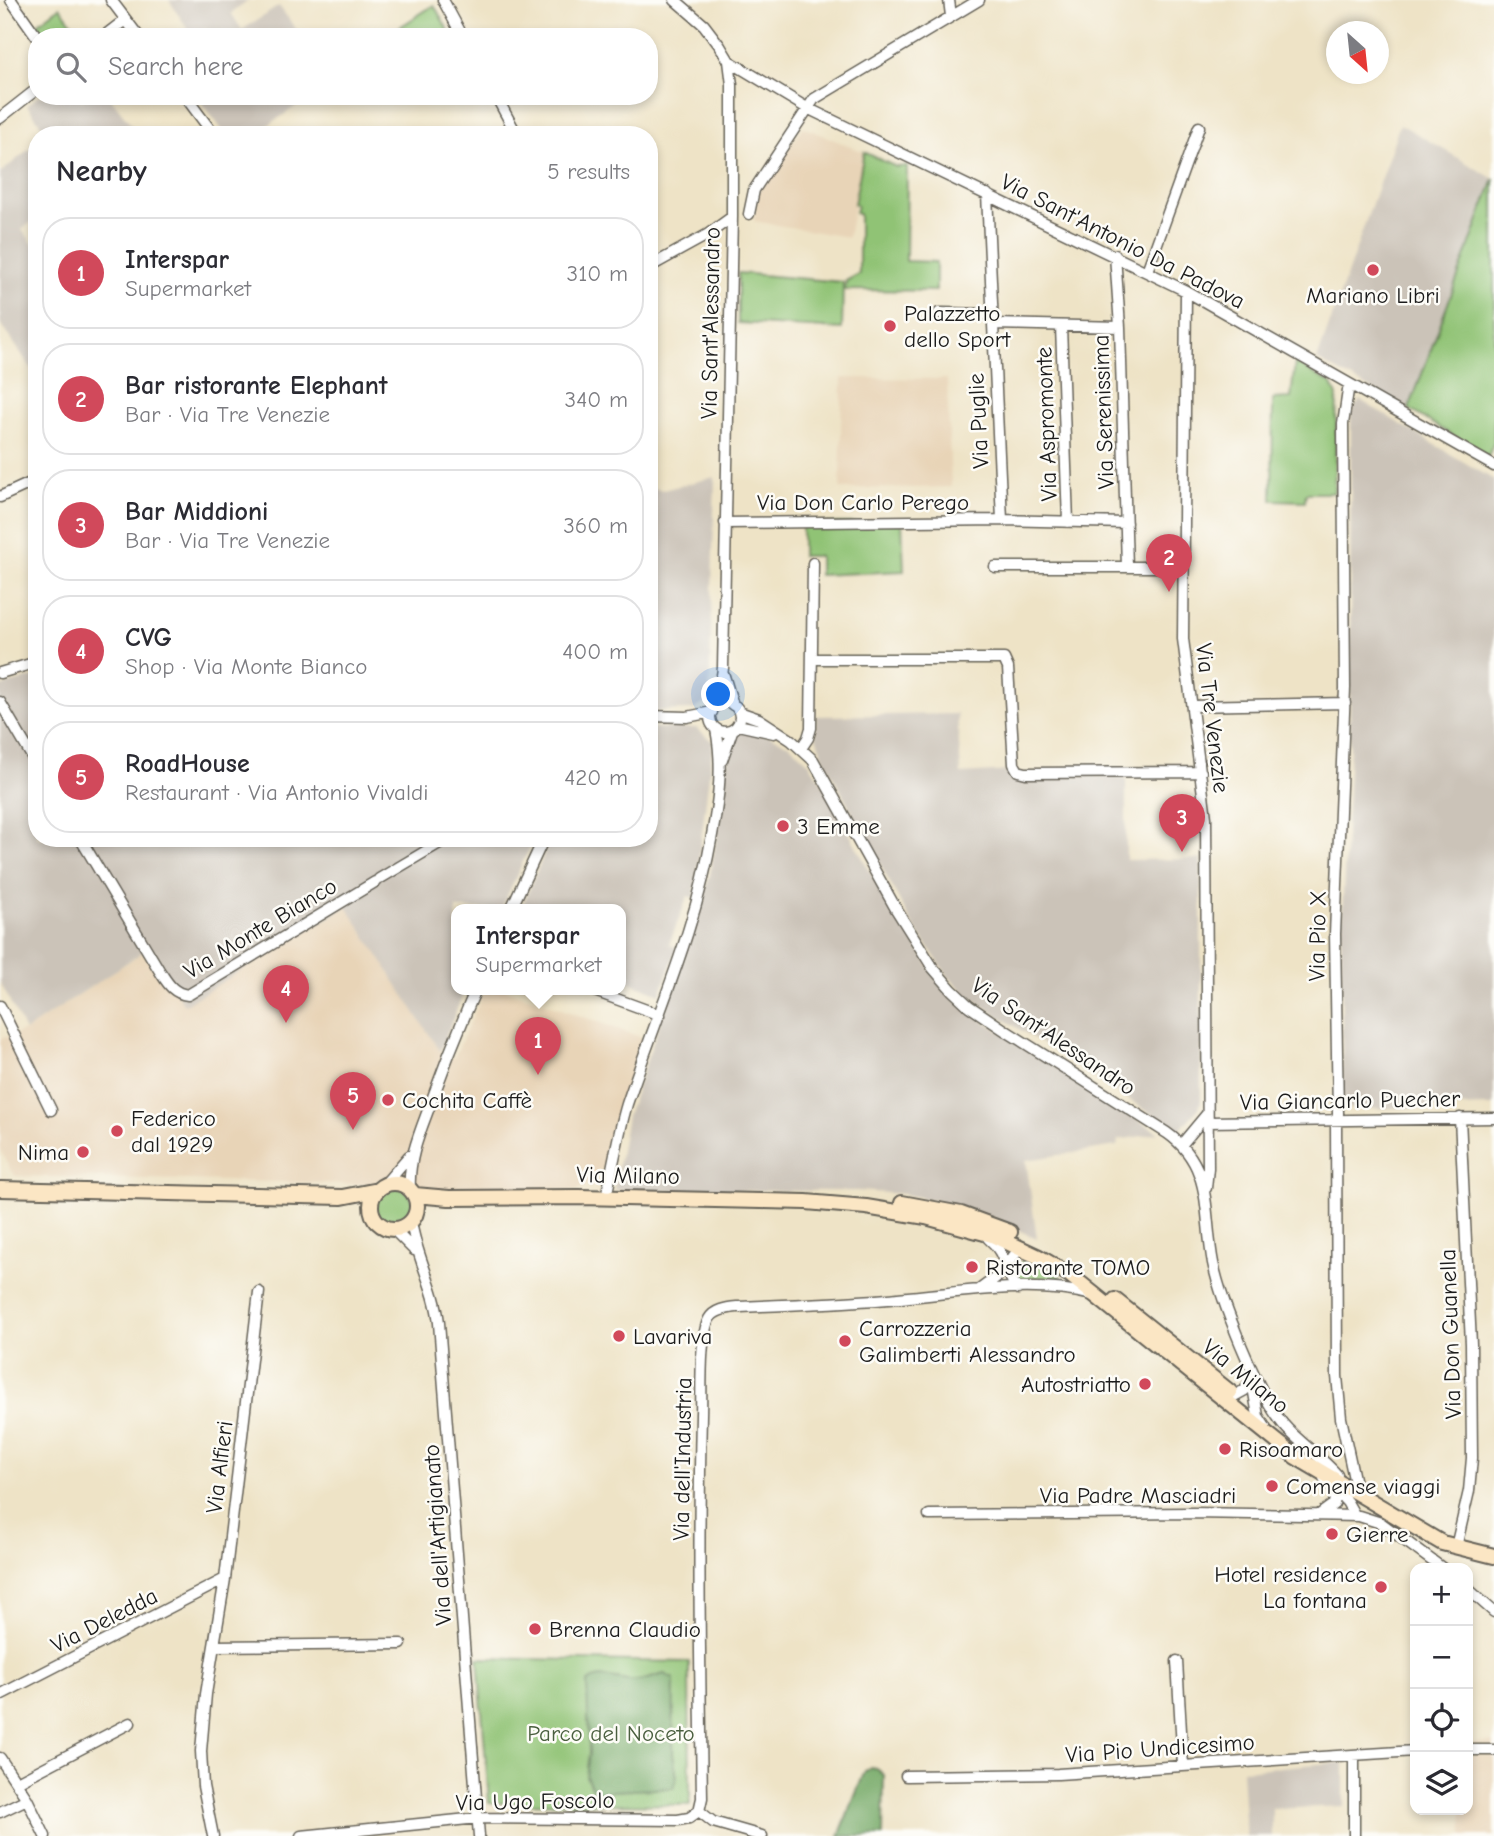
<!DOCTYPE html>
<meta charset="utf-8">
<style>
:root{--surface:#fff;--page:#f2f2f3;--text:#2b2b33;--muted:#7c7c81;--line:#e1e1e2;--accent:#d1495b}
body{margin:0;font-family:"Comic Neue",sans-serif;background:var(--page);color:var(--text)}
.controls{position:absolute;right:21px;bottom:21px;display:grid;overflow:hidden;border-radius:14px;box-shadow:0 4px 10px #0003}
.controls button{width:63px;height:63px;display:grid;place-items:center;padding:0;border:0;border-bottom:2px solid var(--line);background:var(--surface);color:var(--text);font:35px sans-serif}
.compass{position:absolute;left:1326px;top:21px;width:63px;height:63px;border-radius:50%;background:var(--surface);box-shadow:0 4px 10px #0003;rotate:153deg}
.you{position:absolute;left:719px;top:695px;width:24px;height:24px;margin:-18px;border:5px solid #fff;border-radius:50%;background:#1a73e8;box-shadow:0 0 0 10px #1a73e833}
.badge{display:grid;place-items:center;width:46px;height:46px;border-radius:50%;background:var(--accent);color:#fff;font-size:23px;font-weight:700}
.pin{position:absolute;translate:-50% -58px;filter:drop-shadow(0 2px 4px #0008)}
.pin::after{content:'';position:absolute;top:37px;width:24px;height:21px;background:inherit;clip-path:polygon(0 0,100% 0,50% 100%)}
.popup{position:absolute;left:451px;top:904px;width:175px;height:91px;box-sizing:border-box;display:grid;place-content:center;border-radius:14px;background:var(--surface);filter:drop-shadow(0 2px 5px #0005);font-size:23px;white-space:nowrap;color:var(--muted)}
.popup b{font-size:26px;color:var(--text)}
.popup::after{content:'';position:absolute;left:50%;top:100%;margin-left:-14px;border:14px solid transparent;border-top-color:var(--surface)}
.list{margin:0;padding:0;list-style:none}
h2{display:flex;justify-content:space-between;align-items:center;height:91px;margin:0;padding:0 28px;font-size:30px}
h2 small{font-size:23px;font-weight:400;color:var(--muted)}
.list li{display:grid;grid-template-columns:46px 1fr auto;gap:21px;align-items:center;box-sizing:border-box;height:112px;margin:0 14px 14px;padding:0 14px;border:2px solid var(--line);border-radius:28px}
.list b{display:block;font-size:26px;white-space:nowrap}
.list p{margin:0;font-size:23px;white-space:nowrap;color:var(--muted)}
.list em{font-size:23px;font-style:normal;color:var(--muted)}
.icon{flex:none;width:38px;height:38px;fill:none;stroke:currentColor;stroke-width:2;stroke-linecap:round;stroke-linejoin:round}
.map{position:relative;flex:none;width:1494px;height:1836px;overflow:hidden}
.search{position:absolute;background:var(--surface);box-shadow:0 4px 10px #0003;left:28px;top:28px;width:630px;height:77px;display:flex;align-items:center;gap:18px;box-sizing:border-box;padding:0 24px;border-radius:28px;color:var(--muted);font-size:26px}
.panel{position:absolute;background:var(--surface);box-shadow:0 4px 10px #0003;left:28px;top:126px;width:630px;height:721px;border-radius:28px}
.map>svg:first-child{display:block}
.built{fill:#e8d4b7}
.industrial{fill:#cbc3b8}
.green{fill:#90c374;stroke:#567048;stroke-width:2}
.forest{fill:#74a966;stroke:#486241;stroke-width:2}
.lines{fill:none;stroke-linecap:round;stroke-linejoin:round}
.street-casing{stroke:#666258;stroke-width:13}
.secondary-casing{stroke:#666258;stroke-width:18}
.street{stroke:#fff;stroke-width:10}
.secondary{stroke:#fbe6c4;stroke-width:14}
.poi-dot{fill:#d1495b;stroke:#fdfcf7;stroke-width:2.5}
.labels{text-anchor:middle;stroke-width:5;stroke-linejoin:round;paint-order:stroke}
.street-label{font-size:23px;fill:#1c1c1c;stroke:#fdfcf7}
.poi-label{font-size:23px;fill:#1c1c1c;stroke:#fdfcf7;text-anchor:start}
.park-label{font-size:23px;fill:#4a5f3f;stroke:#fdfcf7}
</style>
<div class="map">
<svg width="1494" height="1836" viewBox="0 0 1494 1836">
<rect width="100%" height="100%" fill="#fdfcf7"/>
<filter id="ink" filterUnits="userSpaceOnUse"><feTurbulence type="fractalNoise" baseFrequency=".0143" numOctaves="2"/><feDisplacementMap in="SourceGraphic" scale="14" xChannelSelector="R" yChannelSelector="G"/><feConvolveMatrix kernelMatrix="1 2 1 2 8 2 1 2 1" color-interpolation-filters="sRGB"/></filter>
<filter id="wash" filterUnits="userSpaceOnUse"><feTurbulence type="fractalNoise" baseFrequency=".00686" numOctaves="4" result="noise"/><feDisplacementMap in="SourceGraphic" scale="28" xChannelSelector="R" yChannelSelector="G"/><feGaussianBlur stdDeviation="1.57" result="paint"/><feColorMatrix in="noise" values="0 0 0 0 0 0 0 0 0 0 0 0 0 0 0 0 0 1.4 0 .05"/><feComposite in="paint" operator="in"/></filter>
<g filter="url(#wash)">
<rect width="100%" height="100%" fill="#eee3c6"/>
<path class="built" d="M803,127L864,152L848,237L754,221L758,191Z
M842,378L947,379L951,487L840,489Z
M348,907L440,1051L454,1058L485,989H504L646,1039L625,1094L604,1167L594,1180L577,1190L428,1193L419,1187L415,1178L396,1174L370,1184H359L16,1176L11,1171L0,1148V1039L25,1031L151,947L184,1004Z
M1494,1742V1836H1463L1462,1810H1468V1743Z"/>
<path class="industrial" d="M169,0H249L231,13L242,30L279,6L302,37H211L205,28L193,37Z
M39,96H78L82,101L89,96H109L139,135H48L27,105Z
M197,96H311L254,135H226Z
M1400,124L1494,179L1409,409L1317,360Z
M37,143V218L22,229L37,250V366L32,369L0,323V173Z
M1360,400L1494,480V1106L1351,1109L1343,1103L1341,940L1350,749L1351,413Z
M715,477L709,701L693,710L652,711L649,709V489L655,488L663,490Z
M37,676V838H534L501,909H456V989H465L440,1051L347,907L184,1005L150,947L25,1031L0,982V687Z
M957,714L961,774L1011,771L1012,776H1126V860L1201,859V1101L1199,1108L1178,1131L968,996L948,976L911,922L825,761L816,737V716Z
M649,728H696L713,742L694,898L688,896L669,944L677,948L660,994L620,978V909H521L551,838H649Z
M741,730L770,736L790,745L809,763L823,784L870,872L941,985L964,1008L1159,1133L1118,1140L1117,1146L1026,1160L1037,1239L991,1217L948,1203L903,1194L858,1191L614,1190L627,1116L697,919L710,875L723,798L726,766L736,734Z
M1344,1762V1806L1272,1809V1836H1246L1242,1770Z"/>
<path class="green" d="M434,5L452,37H385L386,36Z
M60,7L82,37H43L35,26Z
M864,152L896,167L907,166L906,261L936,262V291L845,290L846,281L859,274V214L855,213L857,205L854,204Z
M1494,179V442L1488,457L1409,409Z
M738,273L843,282L842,329L738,323Z
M1295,363L1332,384L1337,396L1334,493H1306L1305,501L1272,500L1273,399L1291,398Z
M902,522L904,571L819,575V556H802V524Z
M375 1206a19 19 0 1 1 38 0a19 19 0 1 1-38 0Z
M1028,1258L1061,1277V1280C1050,1287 1030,1286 1019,1281L1015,1270L1017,1265Z
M478,1658L689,1662L690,1805L489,1803Z"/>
<path class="forest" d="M664,1674L674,1679L673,1754L677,1777L673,1788L594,1792L586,1776L589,1753L587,1683C600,1670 621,1683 636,1681C646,1680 655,1677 664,1674Z
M871,1768L877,1769L884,1775L883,1836H839L865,1771Z"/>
</g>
<g filter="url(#ink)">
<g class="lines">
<g class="street-casing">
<path id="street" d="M11,0L37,37
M111,0L139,37
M443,0L463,37
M675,0L704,25L720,46L729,61L732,85V217L723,668L718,705
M949,0L951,16
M103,37L125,20
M729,61L807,108L1186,291L1494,466
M185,96L214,135
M496,96L517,135
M0,118L37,89
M987,194L1002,520
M749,214L754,190L814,99L979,0
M1115,255L1120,327L1127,567
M649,267L707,235L732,217
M1147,271L1199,127
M1186,291L1183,639L1206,818L1208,1168L1206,1188
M939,313L993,314
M993,324L1120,327
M1061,326L1068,522
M37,377L35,387L37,390
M1349,384L1343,424L1345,688L1335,934L1338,1114L1336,1120L1337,1376L1341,1418L1356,1488
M0,497L37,480
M725,523L1002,520L1126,523
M995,567H1183
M813,659H1004L1008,668L1014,764L1018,771L1026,773L1201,772
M0,673L37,662
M724,676L733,705
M0,702L37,765
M710 717a15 15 0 1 1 30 0a15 15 0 1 1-30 0Z
M1192,706L1345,703
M739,712L759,719L791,740L813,760L896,909L933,968L952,990L969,1006L1006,1031L1167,1133C1214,1166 1203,1212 1213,1263C1221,1301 1258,1394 1283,1424C1299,1443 1321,1456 1337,1475
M649,716L687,717L712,712
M738,725L774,733
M802,747L808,738L811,728L813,563
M722,760L732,731
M80,838L159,970C167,982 172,993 188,995L375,882
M379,879L448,838
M511,909L544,838
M589,989L660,1015
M0,1006L51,1110
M1207,1122L1494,1118
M1182,1144L1207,1114
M384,1185L409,1156
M410,1189C408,1159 420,1132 430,1105C444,1066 459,1028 476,989
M606,1197C613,1166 618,1134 627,1104C657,1014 696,929 712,835C719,798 723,765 716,729
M411,1221C416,1257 435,1287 439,1323L479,1836
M392,1228L414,1250
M988,1238C1008,1254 1003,1273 1018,1289
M979,1290L998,1276L1016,1253L1024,1248
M1252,1381L1258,1416L1265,1427
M1234,1396L1245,1390L1253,1377
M1324,1478L1347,1502L1355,1516
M929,1515L1193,1513L1359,1516L1381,1523L1442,1568
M1319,1515L1334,1504L1336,1490
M1456,1547L1469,1491L1472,1458L1471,1344L1460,1118
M1468,1589L1494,1612
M214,1646L401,1644
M1177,1661L1183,1766
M0,1695L225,1579
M1468,1750H1494
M0,1758L27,1799L45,1836
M906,1776L1058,1774L1415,1751
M17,1782L130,1723
M699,1811L702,1798C700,1670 698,1542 701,1415C702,1392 699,1338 709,1319C714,1310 726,1308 737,1307C787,1305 838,1303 888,1299C950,1294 1031,1279 1092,1295
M699,1811L713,1822L762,1836
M0,1812L27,1799
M213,1836L203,1786L201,1751L206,1694L225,1579L259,1292
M301,1836L478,1818L678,1820L689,1818L699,1811
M1354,1836V1755"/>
</g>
<g class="secondary-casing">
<path id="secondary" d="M371 1206a23 23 0 1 1 46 0a23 23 0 1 1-46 0Z
M0,1189L342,1197L378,1190
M415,1195L449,1198L579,1197L806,1202L866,1207L926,1217L992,1235L1039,1257L1070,1275L1296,1457L1442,1543L1494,1556
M902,1203L961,1214L1010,1232
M1115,1300L1230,1392"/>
</g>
<use href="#street" class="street"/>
<use href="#secondary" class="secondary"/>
</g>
</g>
<g class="poi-dot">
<circle cx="1373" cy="270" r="7"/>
<circle cx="890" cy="326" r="7"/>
<circle cx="783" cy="826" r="7"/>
<circle cx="388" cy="1100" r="7"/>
<circle cx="117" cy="1131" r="7"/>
<circle cx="83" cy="1152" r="7"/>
<circle cx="972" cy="1267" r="7"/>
<circle cx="619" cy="1336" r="7"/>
<circle cx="845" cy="1341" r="7"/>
<circle cx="1145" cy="1384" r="7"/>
<circle cx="1225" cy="1449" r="7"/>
<circle cx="1272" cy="1486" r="7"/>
<circle cx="1332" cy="1534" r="7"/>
<circle cx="1381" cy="1587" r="7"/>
<circle cx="535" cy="1629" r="7"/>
</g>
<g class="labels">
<g class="street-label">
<text transform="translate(1123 241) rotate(27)" y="8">Via Sant'Antonio Da Padova</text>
<text transform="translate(710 323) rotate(-89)" y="8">Via Sant'Alessandro</text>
<text transform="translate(1103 412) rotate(-92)" y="8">Via Serenissima</text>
<text transform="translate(978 421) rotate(-93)" y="8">Via Puglie</text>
<text transform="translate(1046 424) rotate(-92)" y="8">Via Aspromonte</text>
<text x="863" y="510">Via Don Carlo Perego</text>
<text transform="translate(1213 718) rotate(83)" y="8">Via Tre Venezie</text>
<text transform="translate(260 928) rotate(-31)" y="8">Via Monte Bianco</text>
<text transform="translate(1317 936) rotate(-89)" y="8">Via Pio X</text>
<text transform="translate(1054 1036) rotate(34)" y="8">Via Sant'Alessandro</text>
<text transform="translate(1350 1100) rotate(-1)" y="8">Via Giancarlo Puecher</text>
<text transform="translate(628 1175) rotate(1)" y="8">Via Milano</text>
<text transform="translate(1450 1334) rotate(-92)" y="8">Via Don Guanella</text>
<text transform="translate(1246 1376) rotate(39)" y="8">Via Milano</text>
<text transform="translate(682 1459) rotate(-89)" y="8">Via dell'Industria</text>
<text transform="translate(219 1467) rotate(-83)" y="8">Via Alfieri</text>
<text x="1138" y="1503">Via Padre Masciadri</text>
<text transform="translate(437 1535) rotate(-94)" y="8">Via dell'Artigianato</text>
<text transform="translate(104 1620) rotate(-27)" y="8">Via Deledda</text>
<text transform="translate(1160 1748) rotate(-4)" y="8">Via Pio Undicesimo</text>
<text transform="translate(535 1801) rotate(-1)" y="8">Via Ugo Foscolo</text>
</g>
<g class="poi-label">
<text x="1373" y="303" text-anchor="middle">Mariano Libri</text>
<text x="904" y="321">Palazzetto<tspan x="904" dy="26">dello Sport</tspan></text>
<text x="797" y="834">3 Emme</text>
<text x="402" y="1108">Cochita Caffè</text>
<text x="131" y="1126">Federico<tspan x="131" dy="26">dal 1929</tspan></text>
<text x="69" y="1160" text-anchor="end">Nima</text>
<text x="986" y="1275">Ristorante TOMO</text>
<text x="859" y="1336">Carrozzeria<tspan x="859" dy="26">Galimberti Alessandro</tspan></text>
<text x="633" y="1344">Lavariva</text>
<text x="1131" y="1392" text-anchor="end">Autostriatto</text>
<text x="1239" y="1457">Risoamaro</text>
<text x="1286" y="1494">Comense viaggi</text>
<text x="1346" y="1542">Gierre</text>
<text x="1367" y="1582" text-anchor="end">Hotel residence<tspan x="1367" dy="26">La fontana</tspan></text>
<text x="549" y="1637">Brenna Claudio</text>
</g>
<g class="park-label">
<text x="611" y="1741">Parco del Noceto</text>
</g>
</g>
</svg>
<div class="controls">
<button>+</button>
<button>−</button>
<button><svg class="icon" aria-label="locate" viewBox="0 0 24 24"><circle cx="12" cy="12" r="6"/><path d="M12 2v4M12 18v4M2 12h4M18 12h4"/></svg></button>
<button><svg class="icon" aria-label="layers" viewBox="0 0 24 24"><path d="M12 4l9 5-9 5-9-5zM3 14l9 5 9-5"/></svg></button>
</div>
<svg class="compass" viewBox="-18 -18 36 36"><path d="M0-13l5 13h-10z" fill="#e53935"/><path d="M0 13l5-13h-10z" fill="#7c7c81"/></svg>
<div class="you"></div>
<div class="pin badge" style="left:538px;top:1075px">1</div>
<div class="popup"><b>Interspar</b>Supermarket</div>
<div class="pin badge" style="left:1169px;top:592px">2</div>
<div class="pin badge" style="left:1182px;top:852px">3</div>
<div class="pin badge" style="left:286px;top:1023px">4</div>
<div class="pin badge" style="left:353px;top:1130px">5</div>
<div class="search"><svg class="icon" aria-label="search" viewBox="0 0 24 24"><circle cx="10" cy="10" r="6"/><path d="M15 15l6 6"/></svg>Search here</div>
<section class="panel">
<h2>Nearby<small>5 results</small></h2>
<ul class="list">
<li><span class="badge">1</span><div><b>Interspar</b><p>Supermarket</p></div><em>310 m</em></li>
<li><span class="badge">2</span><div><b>Bar ristorante Elephant</b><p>Bar · Via Tre Venezie</p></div><em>340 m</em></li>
<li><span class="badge">3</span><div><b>Bar Middioni</b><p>Bar · Via Tre Venezie</p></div><em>360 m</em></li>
<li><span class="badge">4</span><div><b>CVG</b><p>Shop · Via Monte Bianco</p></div><em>400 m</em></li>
<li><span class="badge">5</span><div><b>RoadHouse</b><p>Restaurant · Via Antonio Vivaldi</p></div><em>420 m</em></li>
</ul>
</section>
</div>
